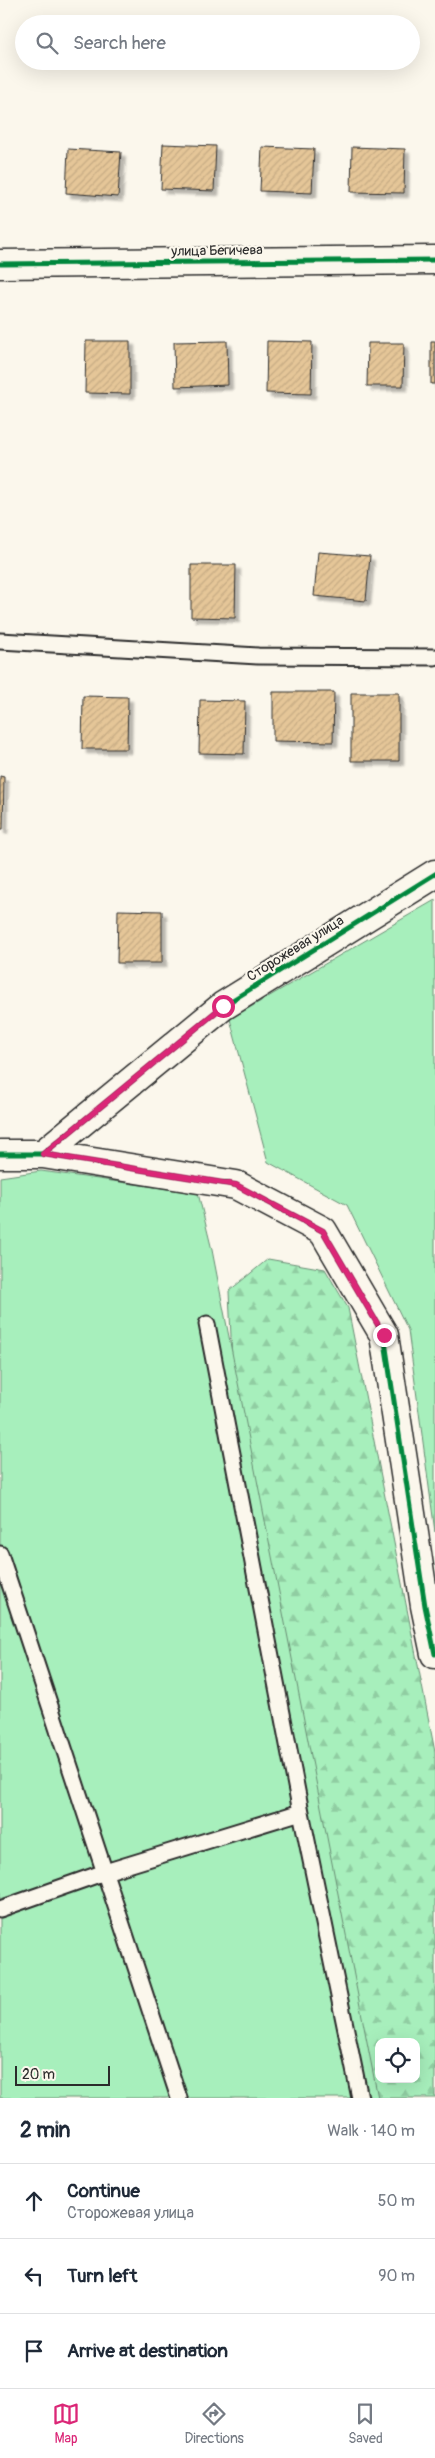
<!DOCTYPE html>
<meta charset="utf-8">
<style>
:root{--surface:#fff;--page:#f2f2f3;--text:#1f2937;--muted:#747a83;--line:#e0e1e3;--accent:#db2777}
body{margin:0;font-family:Pangolin,sans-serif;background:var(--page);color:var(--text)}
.controls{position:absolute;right:15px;bottom:15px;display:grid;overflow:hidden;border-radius:10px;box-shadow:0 5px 20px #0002}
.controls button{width:45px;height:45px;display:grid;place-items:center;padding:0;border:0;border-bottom:1px solid var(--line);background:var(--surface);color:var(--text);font:25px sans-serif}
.scale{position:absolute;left:15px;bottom:12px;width:95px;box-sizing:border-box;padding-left:5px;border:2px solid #2b2b2b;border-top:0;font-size:14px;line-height:18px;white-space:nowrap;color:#2b2b2b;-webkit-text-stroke:4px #fbf7ec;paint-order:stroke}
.stop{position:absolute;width:15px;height:15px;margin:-11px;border:4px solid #db2777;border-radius:50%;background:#fff}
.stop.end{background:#db2777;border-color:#fff;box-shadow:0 1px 5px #0008}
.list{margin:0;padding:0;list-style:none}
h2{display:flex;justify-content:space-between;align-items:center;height:65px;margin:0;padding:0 20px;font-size:21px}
h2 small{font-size:16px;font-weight:400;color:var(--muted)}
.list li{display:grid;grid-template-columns:32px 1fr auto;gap:15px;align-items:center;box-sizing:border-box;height:75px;padding:0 20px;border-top:1px solid var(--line)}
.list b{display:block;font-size:19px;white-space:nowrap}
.list p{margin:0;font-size:16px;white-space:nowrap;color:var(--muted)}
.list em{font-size:16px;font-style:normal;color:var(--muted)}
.icon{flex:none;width:28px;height:28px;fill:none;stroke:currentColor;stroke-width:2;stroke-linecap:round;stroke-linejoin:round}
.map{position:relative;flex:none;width:435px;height:2098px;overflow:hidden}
.search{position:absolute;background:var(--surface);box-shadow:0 5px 20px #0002;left:15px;right:15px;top:15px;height:55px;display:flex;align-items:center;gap:12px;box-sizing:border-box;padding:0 18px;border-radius:28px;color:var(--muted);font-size:19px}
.sheet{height:290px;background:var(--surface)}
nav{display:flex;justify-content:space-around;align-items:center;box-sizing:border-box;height:70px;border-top:1px solid var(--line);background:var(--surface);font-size:14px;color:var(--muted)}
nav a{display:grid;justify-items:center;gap:2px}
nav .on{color:var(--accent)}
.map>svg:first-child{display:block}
.forest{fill:url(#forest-firs);stroke:#698d74;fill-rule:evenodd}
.garden{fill:#a7efbc;stroke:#698d74}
.building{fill:url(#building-hatch);stroke:#2b2b2b;filter:url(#shadow)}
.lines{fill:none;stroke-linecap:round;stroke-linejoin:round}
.service-casing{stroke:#2b2b2b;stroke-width:19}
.minor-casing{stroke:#2b2b2b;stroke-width:31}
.service{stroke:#fbf7ec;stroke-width:15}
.minor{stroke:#fbf7ec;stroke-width:28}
.cycleway-casing{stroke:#fbf7ec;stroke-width:8}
.cycleway{stroke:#00873e;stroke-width:5}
.route{stroke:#db2777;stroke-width:6}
.labels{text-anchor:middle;stroke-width:4.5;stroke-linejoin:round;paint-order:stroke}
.street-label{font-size:14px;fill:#2b2b2b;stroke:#fbf7ec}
</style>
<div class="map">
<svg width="435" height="2098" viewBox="0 0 435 2098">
<defs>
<pattern id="forest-firs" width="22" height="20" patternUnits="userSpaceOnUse" patternTransform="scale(1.25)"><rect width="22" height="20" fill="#a7efbc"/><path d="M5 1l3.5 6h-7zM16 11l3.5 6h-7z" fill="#90cda2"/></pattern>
<pattern id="building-hatch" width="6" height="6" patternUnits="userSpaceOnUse" patternTransform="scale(1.25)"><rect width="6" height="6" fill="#e5c698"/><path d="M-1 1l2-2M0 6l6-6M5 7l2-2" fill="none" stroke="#c5aa83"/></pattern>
<filter id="shadow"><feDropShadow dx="4.5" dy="4.5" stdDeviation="1" flood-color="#0004"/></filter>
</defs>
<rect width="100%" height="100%" fill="#fbf7ec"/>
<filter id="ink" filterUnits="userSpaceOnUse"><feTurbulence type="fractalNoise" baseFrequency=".02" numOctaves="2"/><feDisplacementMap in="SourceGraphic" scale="10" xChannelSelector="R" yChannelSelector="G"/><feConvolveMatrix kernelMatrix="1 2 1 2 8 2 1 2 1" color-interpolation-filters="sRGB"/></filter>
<g filter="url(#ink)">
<path class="forest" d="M268,1259L325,1269L348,1308L435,1752V2098H373L233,1383L229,1291ZM379,2042H416V2079H379Z"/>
<path class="garden" d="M435,900V1532L408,1330L347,1205L268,1162L230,1019Z
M41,1171L198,1193L212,1250L378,2098H0V1177Z"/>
<path class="building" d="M163,144L216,146L214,191L161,189Z
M262,147L314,149L312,193L260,191Z
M352,147L405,149L404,193L351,192Z
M68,149L121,152L118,197L66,193Z
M86,341H130V394L85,393Z
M227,341L228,385L175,387L174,342Z
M267,341L312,342L311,394L266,393Z
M431,341H435V384H431Z
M368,343H404L403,386H367Z
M318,552L370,556L366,601L314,596Z
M191,565H236L235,618L191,617Z
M273,692H334L333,742L273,741Z
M351,693H399V761H351Z
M83,696L128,697L127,749H82Z
M200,700L245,701L244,754L199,753Z
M0,776L4,777L3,829H0Z
M118,910L162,911V963H117Z"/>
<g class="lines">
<g class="service-casing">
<path id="service" d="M0,641L258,656L435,657
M207,1324L301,1812L360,2098
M0,1554L179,2098
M0,1909L105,1872L301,1812"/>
</g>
<g class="minor-casing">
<path id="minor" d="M0,264L435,260
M0,1154H43L223,1006L435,874
M43,1154L236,1185L323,1231L384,1335L425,1606L435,1654"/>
</g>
<use href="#service" class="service"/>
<use href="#minor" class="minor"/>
<g class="cycleway-casing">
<path id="cycleway" d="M0,264L435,260
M0,1154H43L223,1006L435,874
M43,1154L236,1185L323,1231L384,1335L425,1606L435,1654"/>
</g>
<use href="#cycleway" class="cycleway"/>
</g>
</g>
<g class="lines" filter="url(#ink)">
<path class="route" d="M223,1006L43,1154L236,1185L323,1231L384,1335"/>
</g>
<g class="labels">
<g class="street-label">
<text transform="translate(217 250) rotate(-1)" y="5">улица Бегичева</text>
<text transform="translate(295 948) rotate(-32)" y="5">Сторожевая улица</text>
</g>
</g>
</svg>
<div class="controls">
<button><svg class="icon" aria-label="locate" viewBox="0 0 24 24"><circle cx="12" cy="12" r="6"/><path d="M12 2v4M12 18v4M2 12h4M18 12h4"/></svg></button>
</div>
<div class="scale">20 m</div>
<div class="stop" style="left:223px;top:1006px"></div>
<div class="stop end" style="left:384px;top:1335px"></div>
<div class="search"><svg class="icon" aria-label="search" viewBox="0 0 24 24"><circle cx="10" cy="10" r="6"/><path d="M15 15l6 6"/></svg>Search here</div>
</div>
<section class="sheet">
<h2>2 min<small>Walk · 140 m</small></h2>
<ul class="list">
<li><svg class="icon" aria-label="ahead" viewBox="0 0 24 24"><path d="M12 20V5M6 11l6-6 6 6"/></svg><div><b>Continue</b><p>Сторожевая улица</p></div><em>50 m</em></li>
<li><svg class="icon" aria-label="left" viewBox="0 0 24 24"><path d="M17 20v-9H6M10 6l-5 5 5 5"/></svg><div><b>Turn left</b></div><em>90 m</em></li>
<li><svg class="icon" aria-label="arrive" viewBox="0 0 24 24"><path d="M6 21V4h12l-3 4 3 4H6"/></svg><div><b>Arrive at destination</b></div></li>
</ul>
</section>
<nav>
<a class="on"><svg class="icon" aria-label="map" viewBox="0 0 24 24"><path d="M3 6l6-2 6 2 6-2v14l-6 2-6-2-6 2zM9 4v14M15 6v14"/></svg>Map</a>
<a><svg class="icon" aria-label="directions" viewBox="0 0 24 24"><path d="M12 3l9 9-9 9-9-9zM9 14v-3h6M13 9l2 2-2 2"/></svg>Directions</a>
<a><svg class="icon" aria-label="saved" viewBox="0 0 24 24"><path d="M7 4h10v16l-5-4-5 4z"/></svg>Saved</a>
</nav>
